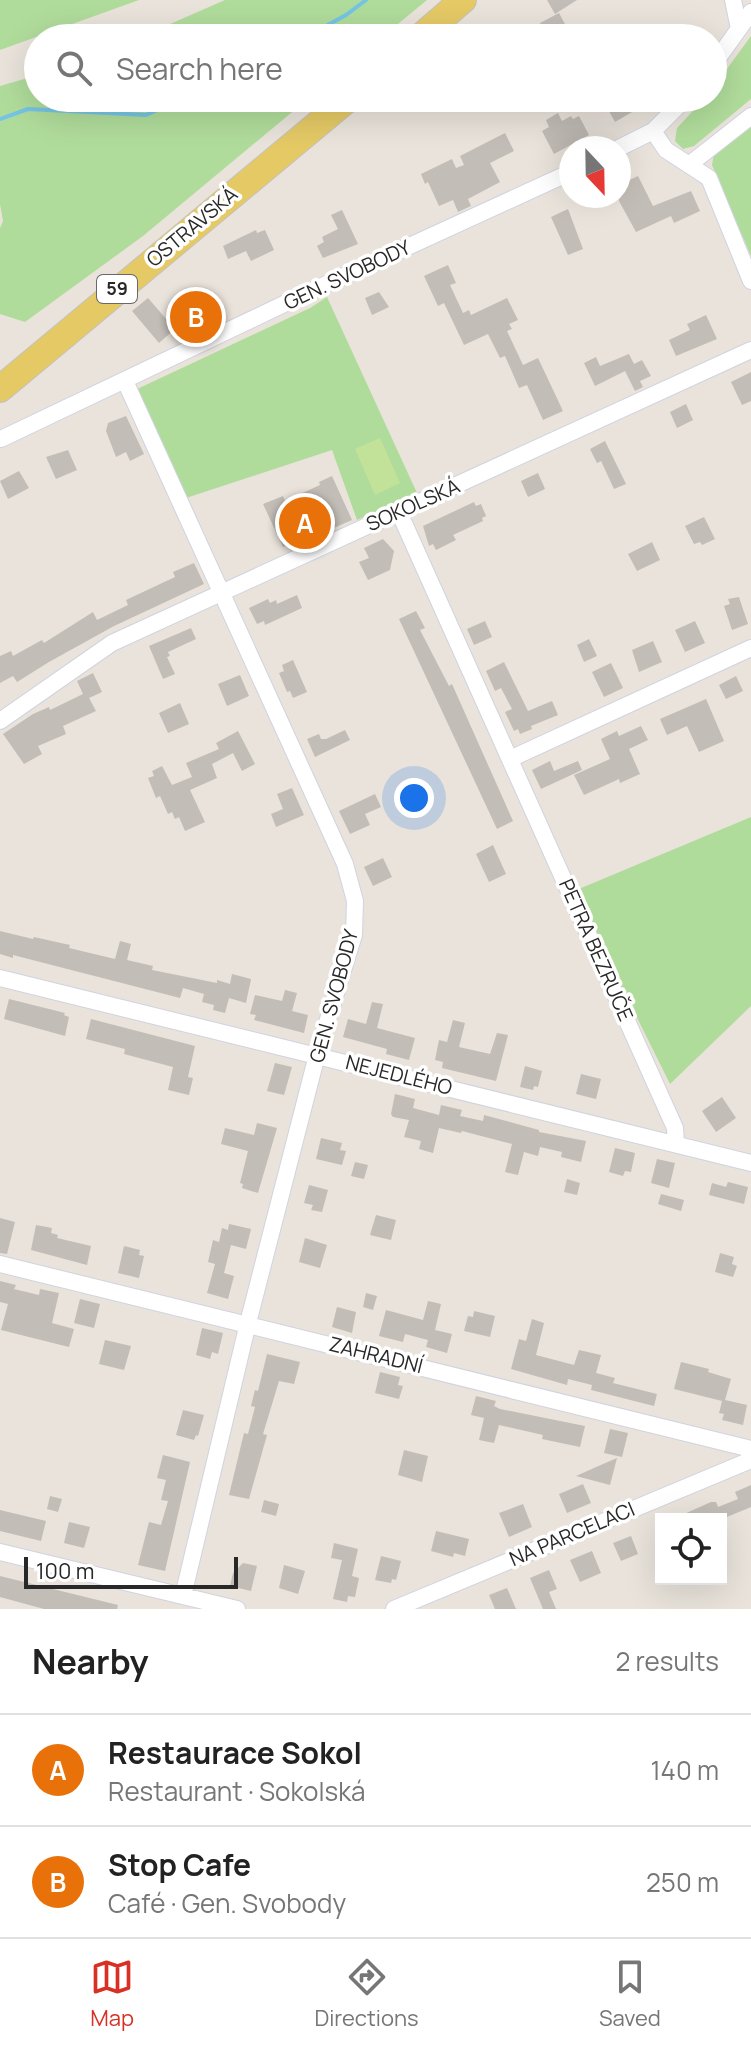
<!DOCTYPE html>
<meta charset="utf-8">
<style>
:root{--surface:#fff;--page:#f2f2f2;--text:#222;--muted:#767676;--line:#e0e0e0;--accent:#d93025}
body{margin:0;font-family:Manrope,sans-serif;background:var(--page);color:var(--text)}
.controls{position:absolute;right:24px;bottom:24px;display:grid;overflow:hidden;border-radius:0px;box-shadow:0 8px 32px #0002}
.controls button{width:72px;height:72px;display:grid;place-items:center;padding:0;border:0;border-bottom:2px solid var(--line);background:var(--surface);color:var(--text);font:40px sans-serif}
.compass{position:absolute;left:559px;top:136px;width:72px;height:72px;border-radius:50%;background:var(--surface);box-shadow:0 8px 32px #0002;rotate:158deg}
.scale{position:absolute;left:24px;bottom:20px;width:214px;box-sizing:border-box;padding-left:8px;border:4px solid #282828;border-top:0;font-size:22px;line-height:28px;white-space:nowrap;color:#282828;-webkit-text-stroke:6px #fff;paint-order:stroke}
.you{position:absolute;left:414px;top:798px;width:28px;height:28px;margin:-20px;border:6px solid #fff;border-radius:50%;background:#1a73e8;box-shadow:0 0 0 12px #1a73e833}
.badge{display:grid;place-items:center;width:52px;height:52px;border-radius:50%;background:var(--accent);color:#fff;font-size:26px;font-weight:700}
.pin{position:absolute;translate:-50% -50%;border:4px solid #fff;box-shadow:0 2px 8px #0006}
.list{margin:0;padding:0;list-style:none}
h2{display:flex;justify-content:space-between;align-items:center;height:104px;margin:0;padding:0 32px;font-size:34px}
h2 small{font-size:26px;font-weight:400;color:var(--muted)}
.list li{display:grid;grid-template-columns:52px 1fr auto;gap:24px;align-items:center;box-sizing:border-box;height:112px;padding:0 32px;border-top:2px solid var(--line)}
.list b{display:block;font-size:30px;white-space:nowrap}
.list p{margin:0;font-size:26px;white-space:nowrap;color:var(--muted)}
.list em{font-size:26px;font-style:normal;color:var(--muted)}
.icon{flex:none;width:44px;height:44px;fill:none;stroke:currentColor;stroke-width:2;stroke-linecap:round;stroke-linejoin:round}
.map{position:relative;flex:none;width:751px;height:1609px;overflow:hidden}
.search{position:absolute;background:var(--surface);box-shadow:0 8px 32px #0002;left:24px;right:24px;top:24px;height:88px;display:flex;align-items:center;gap:20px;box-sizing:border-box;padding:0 28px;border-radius:44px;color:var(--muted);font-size:30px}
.sheet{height:328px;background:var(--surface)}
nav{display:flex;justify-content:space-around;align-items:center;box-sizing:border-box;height:112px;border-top:2px solid var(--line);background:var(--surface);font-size:22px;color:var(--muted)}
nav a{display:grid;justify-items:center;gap:4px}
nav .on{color:var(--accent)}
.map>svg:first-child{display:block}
.green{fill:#b0dc9b}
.pitch{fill:#c1e298}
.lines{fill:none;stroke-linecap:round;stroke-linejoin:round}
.stream{stroke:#75c4e4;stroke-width:4}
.building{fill:#c2bdb6}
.minor-casing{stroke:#d0d3e0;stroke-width:18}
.primary-casing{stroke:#c3c3c3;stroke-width:28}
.minor{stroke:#fff;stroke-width:16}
.primary{stroke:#e4c965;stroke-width:26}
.labels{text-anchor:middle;stroke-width:7;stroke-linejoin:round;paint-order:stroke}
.shield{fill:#fff;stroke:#686868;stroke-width:2}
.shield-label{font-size:18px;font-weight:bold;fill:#282828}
.street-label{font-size:20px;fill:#282828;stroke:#fff}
</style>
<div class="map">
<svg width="751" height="1609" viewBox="0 0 751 1609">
<rect width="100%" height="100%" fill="#e9e3db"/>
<path class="green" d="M0,0H139L0,50Z
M225,0H427L381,38H138Z
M751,36V99L694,146L683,149L675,141L677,128L705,98H713V88Z
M38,75V98H309L143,236L25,322L0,314V228L3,221L0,204V86Z
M751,121V256L712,165L714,153Z
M327,297L417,493L357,520L332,450L186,498L135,390L310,308Z
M751,817V1006L670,1084L574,891Z"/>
<path class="pitch" d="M380,438L400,483L375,495L355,449Z"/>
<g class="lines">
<path class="stream" d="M304,38L346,15L366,0
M0,119L28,109L146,115L184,98"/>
</g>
<path class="building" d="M547,0H577L555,14Z
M559,13L567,28L548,38L540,23Z
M615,98H656L615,122L605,104Z
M558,113L562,121L571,116L573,119L579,116L589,135L554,154L542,131L549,127L546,120Z
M505,133L514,151L490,163L500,182L468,199L471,206L458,212L453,200L439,206L428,182L425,184L421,174L452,159L456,168L464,165L460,156Z
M638,176L653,206L691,191L700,211L674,223L671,216L636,232L619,201V185Z
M568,209L583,249L568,255L551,217Z
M342,210L358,244L323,258L317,246L324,242L322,237L338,229L331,215Z
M256,230L257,233L265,230L274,250L251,261L246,251L228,259L223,246Z
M448,265L456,283L450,285L463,313L469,310L471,315L507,298L518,320L509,324L512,329L507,331L523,365L538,358L563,411L543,420L527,385L519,388L505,356L500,358L488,334L464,345L444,303L438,306L424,276Z
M379,292L389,307L372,315L365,298Z
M148,298L167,320L204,302L212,320L188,332L183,322L159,343L132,311Z
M706,315L717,339L676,356L669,340L690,330L687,324Z
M629,354L634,364L642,360L651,376L640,381L643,387L635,391L625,371L595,386L584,363L596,357L600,366Z
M751,372V401L742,405L731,382Z
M686,404L693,420L677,428L670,412Z
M126,416L144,454L130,461L126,452L116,457L106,431L108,423Z
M605,441L626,484L614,489L601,461L597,463L590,449Z
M68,450L77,470L56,479L46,457Z
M19,471L29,488L8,499L0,481Z
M538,473L545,489L528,497L521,481Z
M332,476L352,520L304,541L303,539L283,547L263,504L283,496L285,501L320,485L319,482Z
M474,502L476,506L481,504L486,516L482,518L483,521L453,535L456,540L436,550L433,544L429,546L423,526Z
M704,517L715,539L702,545L700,542L694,544L685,526Z
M383,539L394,551L390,570L368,580L359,562L369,558L364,548Z
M652,542L660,560L637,571L628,554Z
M194,563L204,584L114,626L49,662L17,682L13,676L0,683V656L11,651L13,656L42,640L44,643L93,612L97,620L128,605L126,600L175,577L173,572Z
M297,595L302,608L265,625L264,621L257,624L249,608L268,599L270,603L276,600L277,604Z
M739,597L748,624L732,630L724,606L730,604L728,599Z
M416,611L425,628L420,630L449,686L452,684L513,821L497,829L399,619Z
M485,621L492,637L474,645L467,629Z
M695,621L705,643L685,652L675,630Z
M191,628L196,639L168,652L170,656L167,657L175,674L163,679L149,646Z
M589,639L597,656L584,662L577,645Z
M653,641L662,662L639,672L632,650Z
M293,660L307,692L293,698L290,691L287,692L279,673L284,671L282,665Z
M504,662L528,711L552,701L558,715L531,726L532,729L520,734L518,729L514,731L505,712L512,709L501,688L495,691L486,671Z
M611,663L623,688L604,697L592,672Z
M93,673L102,692L89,698L96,711L63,726L66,734L38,746L42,754L24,764L3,734L33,714L49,707L50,710L83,694L77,681Z
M240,675L249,696L227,706L218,684Z
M736,676L743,691L726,699L719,685Z
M706,699L724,741L699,752L687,726L667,735L660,719Z
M180,703L189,724L168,733L159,713Z
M641,726L648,740L629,749L640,774L620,783L619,779L584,795L574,775L610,759L601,739L617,731L619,736Z
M345,730L350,740L315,757L307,739L319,734L321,739H326Z
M238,731L255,764L242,771L233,753L212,764L217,778L190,790L205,822L185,831L179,817L175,819L172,812L168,814L160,796L156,798L148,778L154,776L152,771L162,766L172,785L192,777L186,763L219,749L216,743Z
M550,761L554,771L578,761L582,770L541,789L532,770Z
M292,788L304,815L276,827L271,814L283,809L277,794Z
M375,794L381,807L365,814L370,825L350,834L339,811Z
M493,845L506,874L489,882L476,854Z
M383,858L392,877L373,886L364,867Z
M0,931L33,939L34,937L70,945L69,948L115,959L120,941L131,944L127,960L153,966L152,970L217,983V980L230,984L232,974L251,979L246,1003L229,998L225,1013L213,1010L214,1005L202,1002L204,994L183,988L180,998L13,955V958L0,954Z
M285,990L297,993L292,1011L308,1015L304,1033L254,1020L256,1015L250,1014L255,995L282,1001Z
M9,999L65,1013L64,1015L69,1017L65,1036L4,1019Z
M372,1002L383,1004L377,1028L415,1038L409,1060L386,1054L387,1049L343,1037L348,1019L366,1024Z
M91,1019L195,1046L188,1077L193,1078L189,1095L168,1090L173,1067L124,1054L125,1049L86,1039Z
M453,1020L465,1023L459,1047L490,1054L497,1033L508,1035L496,1081L442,1068L443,1062L435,1060L439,1040L447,1042Z
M275,1063L292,1067L284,1095L267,1091Z
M525,1066L542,1071L538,1087L534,1086L533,1090L520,1087Z
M581,1074L601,1079L596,1099L576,1094Z
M395,1094L415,1099L413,1108L439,1115L441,1105L462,1110L460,1116L483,1121L484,1115L539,1130V1132L586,1141L581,1162L561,1157L562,1152L540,1147L538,1156L524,1152L518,1175L505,1172L512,1144L462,1131L461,1133L439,1128L433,1153L419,1149L421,1141L404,1137L409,1120L393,1117L391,1114Z
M722,1097L736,1118L716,1132L702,1111Z
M257,1123L277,1128L258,1193L242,1188L243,1184L240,1183L248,1151L221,1144L225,1128L254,1135Z
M321,1138L342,1143L340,1150L346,1151L342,1165L316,1159Z
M615,1148L635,1153L631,1172L625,1171L623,1176L609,1172Z
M657,1159L675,1163L669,1188L651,1183Z
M355,1162L368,1165L364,1179L351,1176Z
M567,1179L580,1183L577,1195L564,1192Z
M728,1182L748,1187L744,1204L709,1195L712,1183L726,1187Z
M309,1185L328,1190L322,1212L311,1210L313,1205L304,1203Z
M661,1194L684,1200L681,1211L658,1204Z
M376,1215L396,1220L391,1240L370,1235Z
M0,1218L15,1222L7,1254L0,1253Z
M229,1224L251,1229L246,1249L231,1245L224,1273L234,1276L228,1299L207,1293L215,1264L208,1262L213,1240L219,1242L222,1228L228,1230Z
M36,1225L52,1228L51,1233L58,1235L57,1238L91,1246L87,1265L31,1250Z
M305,1238L327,1245L320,1268L299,1262Z
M124,1246L140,1250L139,1255L144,1256L139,1278L118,1273Z
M720,1253L734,1257L732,1264L737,1266L733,1277L715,1272Z
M0,1281L16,1285L14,1289L39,1295L40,1289L59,1293L52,1323L74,1329L69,1347L1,1330L8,1304L0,1302Z
M366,1293L377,1296L373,1310L363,1307Z
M80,1299L100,1304L94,1328L74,1323Z
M428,1301L441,1304L435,1330L452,1334L447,1353L426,1347L428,1340L405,1334L403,1342L379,1336L386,1310L423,1320Z
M337,1307L356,1312L352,1333L332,1327Z
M474,1311L495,1316L490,1337L464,1331L468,1316L473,1317Z
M532,1319L544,1323L536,1355L574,1365L579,1350L601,1355L596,1373L615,1378L613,1383L657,1394L654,1406L591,1390L592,1385L568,1379L567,1385L511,1369L519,1339L526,1341Z
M202,1328L223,1333L218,1354L212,1352L210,1359L196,1355Z
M105,1340L131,1346L124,1370L99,1364Z
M267,1354L300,1362L294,1384L279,1381L263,1434L267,1435L249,1499L229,1495L244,1433L248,1434L255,1407L251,1406L255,1390L258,1391Z
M681,1362L709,1369L708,1372L731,1379L725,1400L747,1405L743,1425L722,1420L724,1414L719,1413L722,1401L674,1389Z
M380,1372L400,1377L398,1385L403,1386L399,1399L375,1393Z
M476,1396L496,1401L494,1406L500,1409L585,1426L580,1447L542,1439L543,1435L499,1425L494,1443L479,1440L484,1418L471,1415Z
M183,1410L204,1415L198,1436L196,1435L194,1440L176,1435Z
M610,1429L628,1433L622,1457L604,1453Z
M404,1450L428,1456L422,1482L398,1475Z
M163,1455L190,1462L165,1571L138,1565L149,1522L161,1525L168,1501L161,1500L166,1480L157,1478Z
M617,1458L610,1485L576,1476L603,1464Z
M583,1484L591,1503L567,1513L559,1494Z
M751,1485V1507L722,1519H673L711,1502H716L718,1507L738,1499L735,1492Z
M50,1496L62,1499L58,1512L47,1509Z
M264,1500L279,1504L276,1516L261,1512Z
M523,1504L532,1527L509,1537L499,1513Z
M0,1510L46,1521L41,1541L0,1531Z
M69,1522L90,1527L84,1548L64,1543Z
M436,1531L469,1539L465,1556L454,1553L453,1557L431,1551Z
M631,1536L638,1554L621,1561L613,1543Z
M334,1543L358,1549L352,1576L359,1578L355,1597L348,1596L347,1602L333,1599L342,1560L331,1558Z
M592,1551L601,1573L580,1582L570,1560Z
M381,1556L401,1561L396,1580L392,1579L391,1583L375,1580Z
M243,1563L257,1566L251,1591L230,1586L233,1573Z
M284,1565L305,1571L298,1594L279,1588Z
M549,1570L557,1589L549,1592L556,1609H543L530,1578Z
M0,1576L118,1605L117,1609H44L0,1597Z
M507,1588L516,1609H495L489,1595Z"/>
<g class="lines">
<g class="minor-casing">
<path id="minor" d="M733,0L739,29
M713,65L751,12
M653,131L666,150L709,178L751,281
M619,148L653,131L686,98
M690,164L751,116
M125,381L345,864L355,901L354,935L317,1055L248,1323L183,1596
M1,439L307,293L571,172
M399,512L675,1128L676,1144
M0,721L112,643L751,350
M510,759L751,648
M0,978L751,1163
M0,1264L751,1449
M0,1552L237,1609
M394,1609L751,1460"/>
</g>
<g class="primary-casing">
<path id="primary" d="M419,38L463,0
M0,389L349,98"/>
</g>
<use href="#minor" class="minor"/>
<use href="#primary" class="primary"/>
</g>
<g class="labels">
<rect class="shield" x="97" y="275" width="40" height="28" rx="6"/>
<g class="shield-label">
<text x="117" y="295">59</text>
</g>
<g class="street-label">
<text transform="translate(192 227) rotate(-40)" y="7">OSTRAVSKÁ</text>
<text transform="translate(347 275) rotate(-25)" y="7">GEN. SVOBODY</text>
<text transform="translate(413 505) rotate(-24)" y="7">SOKOLSKÁ</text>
<text transform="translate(596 950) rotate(66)" y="7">PETRA BEZRUČE</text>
<text transform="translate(334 996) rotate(-75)" y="7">GEN. SVOBODY</text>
<text transform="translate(399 1075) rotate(14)" y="7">NEJEDLÉHO</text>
<text transform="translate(376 1355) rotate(14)" y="7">ZAHRADNÍ</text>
<text transform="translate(572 1534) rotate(-23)" y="7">NA PARCELACI</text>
</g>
</g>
</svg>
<div class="controls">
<button><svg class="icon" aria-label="locate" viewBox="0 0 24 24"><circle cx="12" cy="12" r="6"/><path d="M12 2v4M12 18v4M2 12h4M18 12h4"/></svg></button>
</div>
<svg class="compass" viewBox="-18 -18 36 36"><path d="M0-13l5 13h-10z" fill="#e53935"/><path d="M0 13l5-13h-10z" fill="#767676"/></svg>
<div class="scale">100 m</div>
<div class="you"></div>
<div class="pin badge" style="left:305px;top:523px;background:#e8710a">A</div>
<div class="pin badge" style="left:196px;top:317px;background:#e8710a">B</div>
<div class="search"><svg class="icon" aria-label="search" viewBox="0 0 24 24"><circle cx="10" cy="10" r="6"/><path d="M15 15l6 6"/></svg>Search here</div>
</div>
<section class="sheet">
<h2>Nearby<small>2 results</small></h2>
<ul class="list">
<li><span class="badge" style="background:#e8710a">A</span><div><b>Restaurace Sokol</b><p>Restaurant · Sokolská</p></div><em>140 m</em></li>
<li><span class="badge" style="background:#e8710a">B</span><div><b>Stop Cafe</b><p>Café · Gen. Svobody</p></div><em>250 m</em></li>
</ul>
</section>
<nav>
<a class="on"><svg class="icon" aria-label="map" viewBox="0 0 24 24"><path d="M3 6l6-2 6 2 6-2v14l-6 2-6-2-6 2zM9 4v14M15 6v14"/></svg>Map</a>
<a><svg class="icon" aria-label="directions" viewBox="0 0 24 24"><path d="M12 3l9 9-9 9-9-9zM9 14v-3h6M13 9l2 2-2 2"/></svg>Directions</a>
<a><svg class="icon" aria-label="saved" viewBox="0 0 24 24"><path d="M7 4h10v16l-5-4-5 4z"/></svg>Saved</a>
</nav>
